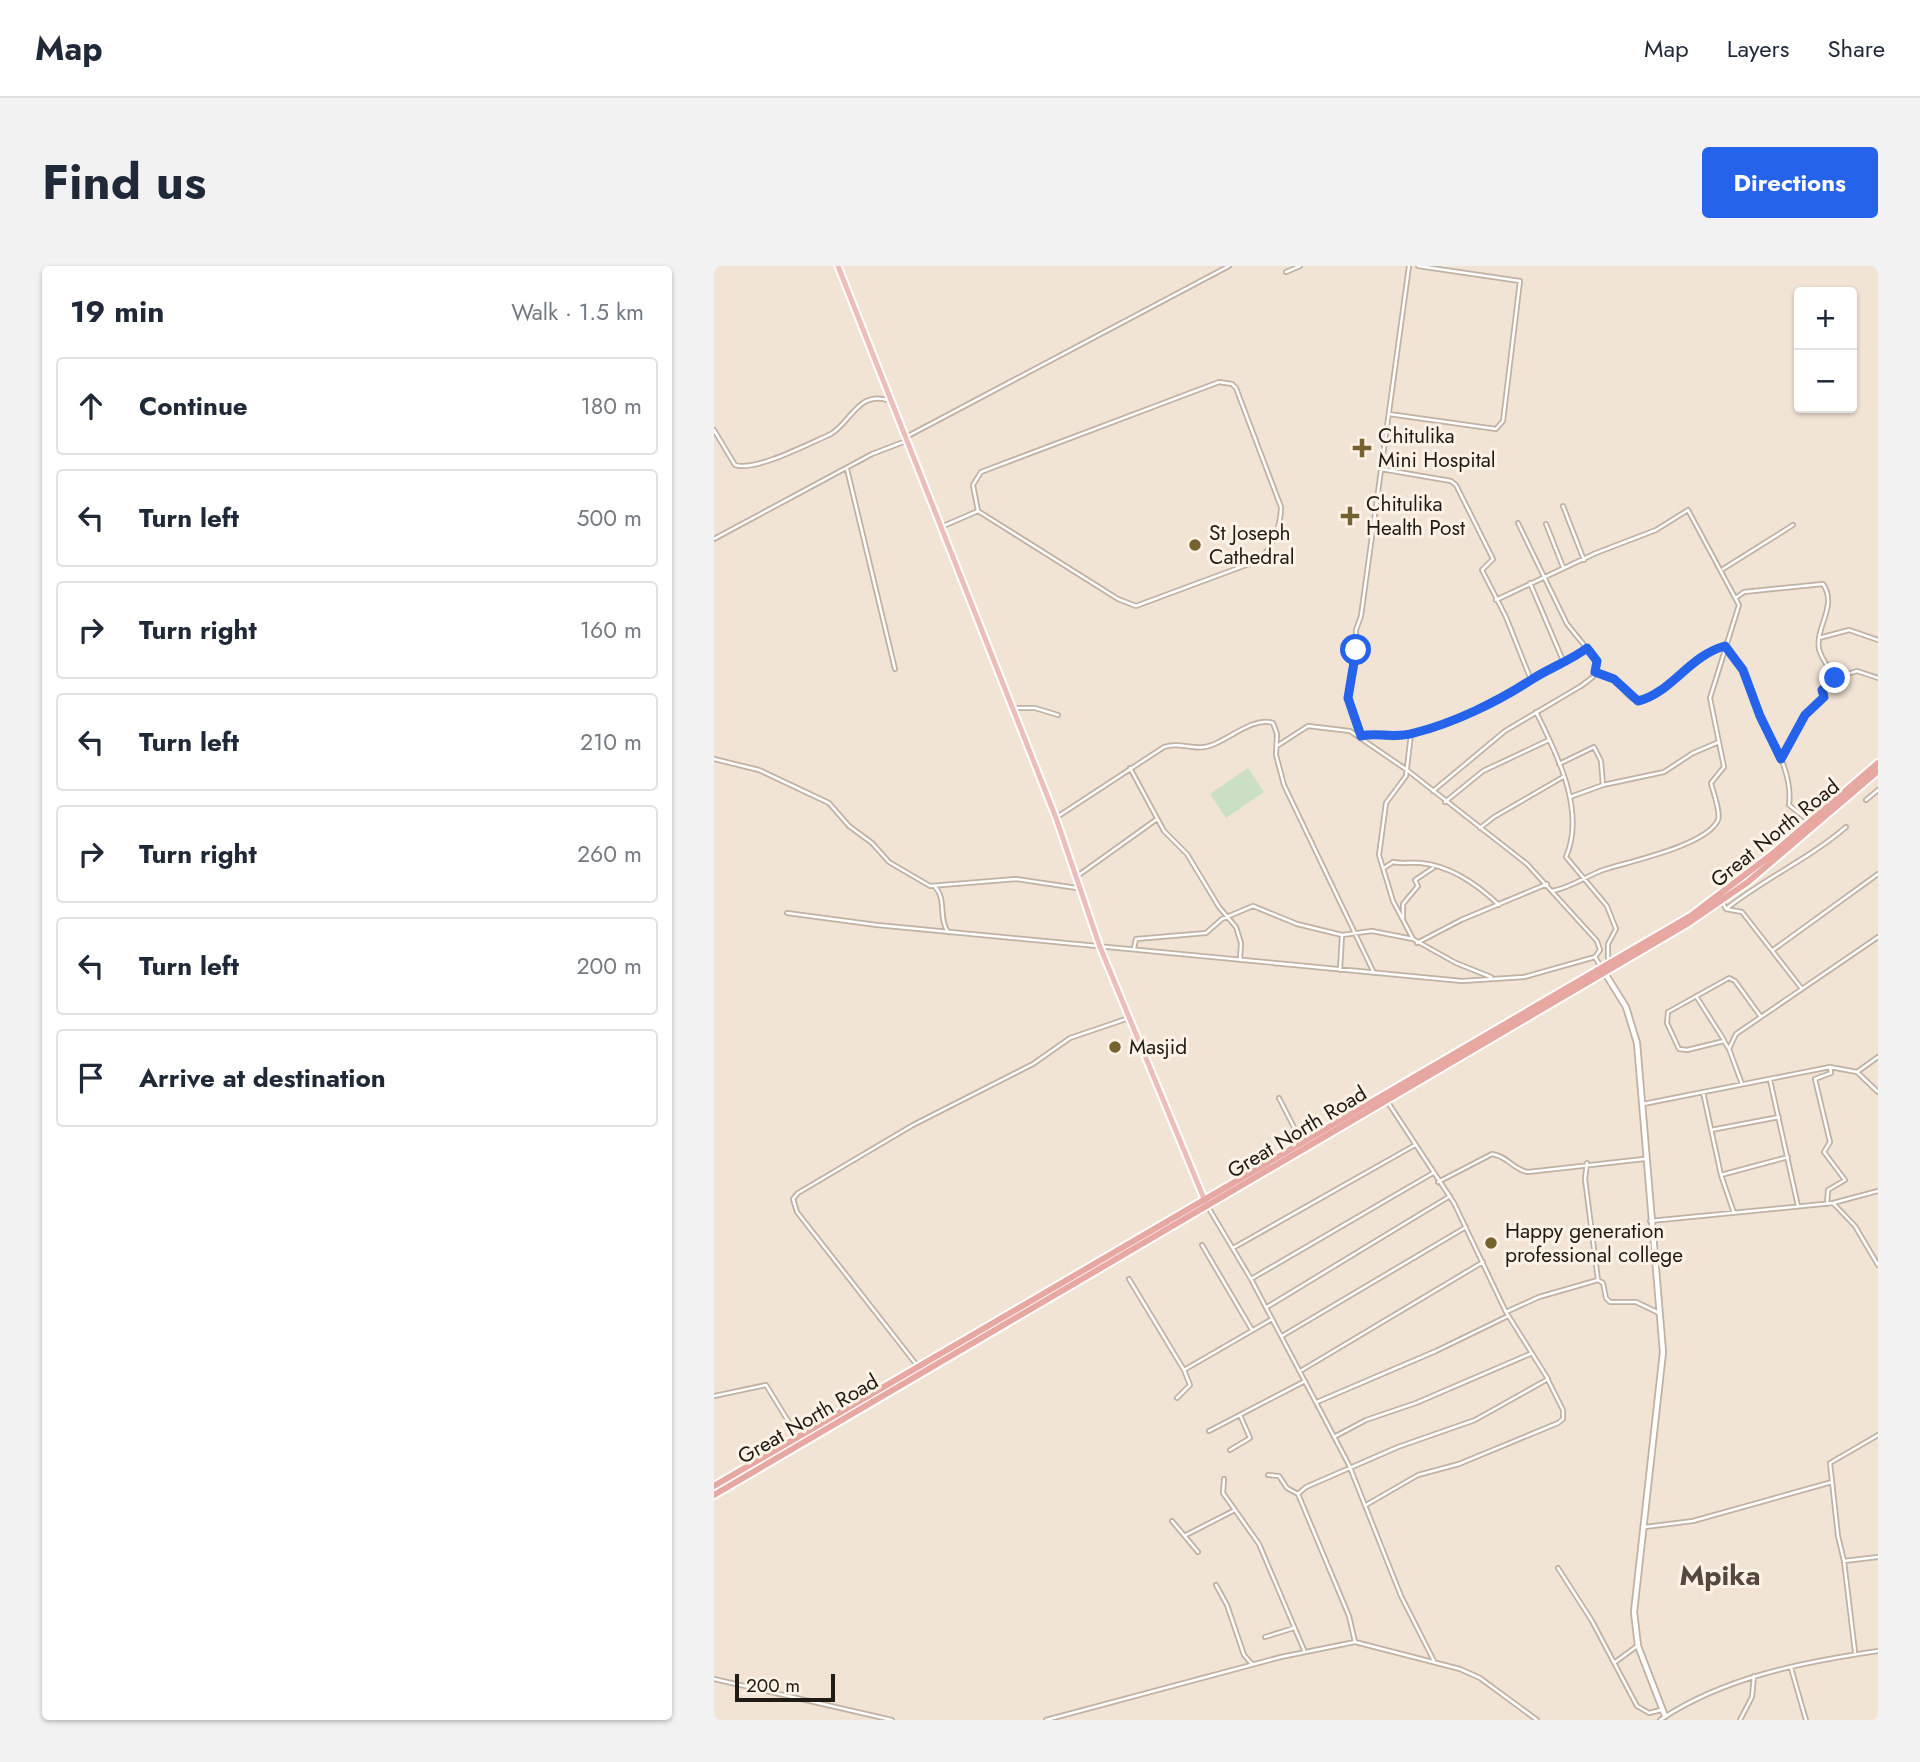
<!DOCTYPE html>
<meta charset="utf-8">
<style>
:root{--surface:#fff;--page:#f2f2f3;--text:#1f2937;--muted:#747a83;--line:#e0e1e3;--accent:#2563eb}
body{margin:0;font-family:Jost,sans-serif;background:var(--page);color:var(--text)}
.controls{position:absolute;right:21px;top:21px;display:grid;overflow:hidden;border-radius:7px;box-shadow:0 2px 5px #0004}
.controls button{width:63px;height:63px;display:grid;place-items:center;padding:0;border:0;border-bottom:2px solid var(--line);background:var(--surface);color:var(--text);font:35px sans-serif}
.scale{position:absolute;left:21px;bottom:18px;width:100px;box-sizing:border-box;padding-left:7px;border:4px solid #201b15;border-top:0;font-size:19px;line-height:24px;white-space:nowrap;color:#201b15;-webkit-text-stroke:5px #fdf2e6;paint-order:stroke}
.stop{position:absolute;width:21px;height:21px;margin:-16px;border:5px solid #2563eb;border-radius:50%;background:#fff}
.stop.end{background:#2563eb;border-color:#fff;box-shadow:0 2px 7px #0008}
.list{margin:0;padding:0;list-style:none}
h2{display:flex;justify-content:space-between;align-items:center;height:91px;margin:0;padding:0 28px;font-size:30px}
h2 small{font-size:23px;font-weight:400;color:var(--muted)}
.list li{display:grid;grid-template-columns:46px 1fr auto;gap:21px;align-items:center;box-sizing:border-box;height:98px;margin:0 14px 14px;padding:0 14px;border:2px solid var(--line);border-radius:7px}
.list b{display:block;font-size:26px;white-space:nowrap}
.list em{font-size:23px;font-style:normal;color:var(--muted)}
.icon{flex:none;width:38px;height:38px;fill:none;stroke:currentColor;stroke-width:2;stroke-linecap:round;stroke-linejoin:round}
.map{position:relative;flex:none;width:1164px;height:1454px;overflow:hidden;border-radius:7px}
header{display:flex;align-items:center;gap:42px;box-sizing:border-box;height:98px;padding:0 35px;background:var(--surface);border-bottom:2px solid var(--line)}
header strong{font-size:33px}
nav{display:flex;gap:38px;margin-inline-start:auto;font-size:24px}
.intro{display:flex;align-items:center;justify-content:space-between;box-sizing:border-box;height:168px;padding:0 42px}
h1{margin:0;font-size:49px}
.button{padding:18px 32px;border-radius:7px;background:var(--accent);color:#fff;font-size:24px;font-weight:700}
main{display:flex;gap:42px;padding:0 42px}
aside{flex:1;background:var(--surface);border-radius:7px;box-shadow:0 2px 5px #0004}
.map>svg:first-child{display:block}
.green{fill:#cbe0c3}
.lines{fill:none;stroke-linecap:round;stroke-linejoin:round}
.minor-casing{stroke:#bfb1a3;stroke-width:6}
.secondary-casing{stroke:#bfb1a3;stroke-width:8}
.primary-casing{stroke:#fff;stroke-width:9}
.trunk-casing{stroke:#fff;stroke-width:10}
.minor{stroke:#fff;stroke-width:2.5}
.secondary{stroke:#fff;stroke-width:4.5}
.primary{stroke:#edbeb9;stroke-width:5}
.trunk{stroke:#e7a8a2;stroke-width:6}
.route{stroke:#2563eb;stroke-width:9}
.poi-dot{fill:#756230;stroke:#fdf2e6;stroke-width:2.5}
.labels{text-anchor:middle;stroke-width:6;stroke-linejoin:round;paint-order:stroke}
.poi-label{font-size:21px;fill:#201b15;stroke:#fdf2e6;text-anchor:start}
.street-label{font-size:21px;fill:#201b15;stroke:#fdf2e6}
.district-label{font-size:28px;font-weight:bold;fill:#55493d;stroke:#fdf2e6}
</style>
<header>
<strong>Map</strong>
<nav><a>Map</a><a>Layers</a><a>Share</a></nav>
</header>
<div class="intro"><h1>Find us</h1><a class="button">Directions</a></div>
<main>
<aside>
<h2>19 min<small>Walk · 1.5 km</small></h2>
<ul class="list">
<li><svg class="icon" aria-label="ahead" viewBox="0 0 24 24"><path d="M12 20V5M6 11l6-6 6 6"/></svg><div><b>Continue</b></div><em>180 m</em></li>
<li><svg class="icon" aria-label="left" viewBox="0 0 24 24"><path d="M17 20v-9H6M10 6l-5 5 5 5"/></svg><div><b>Turn left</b></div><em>500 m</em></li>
<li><svg class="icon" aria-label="right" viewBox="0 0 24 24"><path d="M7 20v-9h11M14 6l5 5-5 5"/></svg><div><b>Turn right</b></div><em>160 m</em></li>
<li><svg class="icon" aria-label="left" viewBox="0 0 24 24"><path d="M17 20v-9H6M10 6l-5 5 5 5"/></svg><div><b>Turn left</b></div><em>210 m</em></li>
<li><svg class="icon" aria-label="right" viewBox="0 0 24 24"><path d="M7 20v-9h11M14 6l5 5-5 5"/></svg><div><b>Turn right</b></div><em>260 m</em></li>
<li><svg class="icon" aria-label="left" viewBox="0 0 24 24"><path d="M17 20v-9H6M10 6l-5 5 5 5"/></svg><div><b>Turn left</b></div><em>200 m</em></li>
<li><svg class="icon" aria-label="arrive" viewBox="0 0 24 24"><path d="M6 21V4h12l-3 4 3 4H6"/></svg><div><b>Arrive at destination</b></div></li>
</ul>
</aside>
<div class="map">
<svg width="1164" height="1454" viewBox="0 0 1164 1454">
<rect width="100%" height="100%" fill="#f2e4d5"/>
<path class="green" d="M534,502L550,526L512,552L496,528Z"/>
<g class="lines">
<g class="minor-casing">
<path id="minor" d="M572,6L586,0
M675,148L782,163L789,155L806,15L704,0
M0,164L21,199C41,206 96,177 117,168C137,156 145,123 176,135
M194,170L515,0
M133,203L181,403
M849,240L870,294
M832,258L849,301
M227,261L264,245L259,219L267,206L505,116L518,118L522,122L567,241C567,259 558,284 543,295L422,340L404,333L264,245
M0,273L158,188L192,175
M1009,303L1079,259
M816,317L850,397
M1023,331L1030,326L1109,318C1124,340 1101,361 1105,383C1108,395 1116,402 1121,412
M782,334L882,287L942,264L974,244L1025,339L996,432L1010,501L997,517C999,526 1007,546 1004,554C993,579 918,595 892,603C873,609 859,621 838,625
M1105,372L1135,364L1164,374
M881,406C888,409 896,411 901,415C908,420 913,430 921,434C938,442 986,381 1014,381C1030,403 1035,427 1047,451C1060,478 1079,508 1075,539L1094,554
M818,414L873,382
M299,442H321L344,449
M822,446C843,488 872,545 852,591L893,640L902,663L894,678V696
M697,468L692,510L672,537L665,589L679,635L699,673
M647,469C660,467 671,473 684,471C712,466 798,433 817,414L792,351L768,304L779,293L742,219L737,215L667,203
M645,471L634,432L641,401L642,364L647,350L695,0
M563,480L594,460L636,465L693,504L813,598L883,675L886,684L881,691
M0,493L45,504L115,537L135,560L158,577L175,596L216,620L302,613L363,622
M1067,493L1091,449L1110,431L1109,424L1121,412L1143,405L1164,412
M845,498L880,481L887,495L889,519
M416,502L450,565L473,588L505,641L522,661L527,677L526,694
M719,525L791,465L867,420L879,411L883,395L853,358L804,257
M856,531L889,519L950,506L979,487L1005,476
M1152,534L1164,524
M731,536L769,505L835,474
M343,551L450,481C466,475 482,486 498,479C515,473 541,450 559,457L563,468L562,489L570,519L660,707
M766,562L780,551L849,511
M670,602L679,596C688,598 697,596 707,597C737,600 764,619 785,639
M362,611L443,553
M221,621C233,633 224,652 234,666
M1008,635L1012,643L1028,646L1088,723
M1012,643C1051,612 1095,593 1132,561
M73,647L163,659L748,715L810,711L881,691L887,701
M689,652V638L704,620L701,614L719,602
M703,677L747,654L833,618
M420,682L422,673L492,667L508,653L539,640L583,658L628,669L658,665L699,673L742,697L777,711
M1059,684L1164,608
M626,704L628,669
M982,730L1010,774
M1015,783L1010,775L973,784L965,783L953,757L954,746L1015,712L1021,715L1047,751
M1143,806L1164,791
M1056,814L1084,940
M1028,818L1015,783L1022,768L1164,671
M989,826L1007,909L1020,947
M565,832L587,875
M929,838L1116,801L1143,806L1164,826
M997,864L1065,851
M873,897L871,913L884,1014
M1007,909L1074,891
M724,916L778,888C794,890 799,904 814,906L930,893
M1119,937L1164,925
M1113,938L1114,924L1131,914L1110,886L1116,876L1101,813L1117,807L1116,801
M494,941L537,1013L635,1199L687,1330L720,1395
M936,955L1119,937L1141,960L1164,999
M488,979L538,1064
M519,982L701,879
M415,1013L470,1104L558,1053
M537,1013L719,907
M553,1041L736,930
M792,1046L825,1031L884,1014L889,1017L892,1032L896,1036H922L945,1047
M568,1070L752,961
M588,1104L769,996
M209,1107L83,946L79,933L84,927L199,859L319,798L356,772L415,752
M0,1130L52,1119L84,1171
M463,1132L476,1119L470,1104
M603,1136L722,1085L794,1050
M495,1165L591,1115
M620,1171L652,1154L702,1137L816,1088
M516,1184L536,1172L526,1149
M554,1209L565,1210L573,1222L584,1228
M510,1213L509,1227L545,1278L590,1384
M652,1239L704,1209L745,1198L844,1157L849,1153V1144L834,1114
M458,1255L484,1286
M931,1261L979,1255L1118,1216
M472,1269L519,1245
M1130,1295L1124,1270L1116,1197L1164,1169
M844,1302L878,1355L923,1440L935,1447L947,1444
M502,1319L513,1339L530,1389L538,1398
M551,1371L580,1362
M641,1376L635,1350L584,1228L592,1221L684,1181L761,1154L834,1113L792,1046L740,937L673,835
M1141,1386L1130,1295L1164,1291
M900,1397L923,1380
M1077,1402L1092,1454
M0,1413L178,1454
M332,1454L567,1391L641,1376L746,1403L766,1412L823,1454
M946,1454C1010,1411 1089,1396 1164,1385
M1026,1454L1038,1431L1040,1410"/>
</g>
<g class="secondary-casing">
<path id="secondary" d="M889,704L912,741L923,777L949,1086L920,1346L924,1380L951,1450"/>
</g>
<g class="primary-casing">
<path id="primary" d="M124,0L342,552L386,681L491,935"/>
</g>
<g class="trunk-casing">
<path id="trunk" d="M0,1220L978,649L1057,589L1164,497
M0,1229L973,658L1034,616L1164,505"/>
</g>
<use href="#minor" class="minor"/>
<use href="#secondary" class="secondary"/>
<use href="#primary" class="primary"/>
<use href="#trunk" class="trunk"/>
</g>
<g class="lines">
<path class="route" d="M642,384L634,432L647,470C664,466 679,473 700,467C740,457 783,436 817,414C835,402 856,395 873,382L883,395L881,406L900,413L924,435C956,428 976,389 1011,380L1029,404L1046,450L1067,493L1091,449L1110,431L1108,424L1121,412"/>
</g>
<g class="poi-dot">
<path d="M644.5 171.5h7v7h7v7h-7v7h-7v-7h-7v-7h7z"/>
<path d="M632.5 239.5h7v7h7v7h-7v7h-7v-7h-7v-7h7z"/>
<circle cx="481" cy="279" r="7"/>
<circle cx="401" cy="781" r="7"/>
<circle cx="777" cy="977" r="7"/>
</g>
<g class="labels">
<g class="poi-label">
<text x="664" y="177">Chitulika<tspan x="664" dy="24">Mini Hospital</tspan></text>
<text x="652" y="245">Chitulika<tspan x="652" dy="24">Health Post</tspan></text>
<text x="495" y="274">St Joseph<tspan x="495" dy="24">Cathedral</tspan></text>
<text x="415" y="788">Masjid</text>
<text x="791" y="972">Happy generation<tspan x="791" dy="24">professional college</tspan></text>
</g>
<g class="street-label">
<text transform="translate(1061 567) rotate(-39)" y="7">Great North Road</text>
<text transform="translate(583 866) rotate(-31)" y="7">Great North Road</text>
<text transform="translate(94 1153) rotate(-30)" y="7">Great North Road</text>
</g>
<g class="district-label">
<text x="1006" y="1319">Mpika</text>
</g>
</g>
</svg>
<div class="controls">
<button>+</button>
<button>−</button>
</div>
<div class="scale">200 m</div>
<div class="stop" style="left:642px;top:384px"></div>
<div class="stop end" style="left:1121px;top:412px"></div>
</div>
</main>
